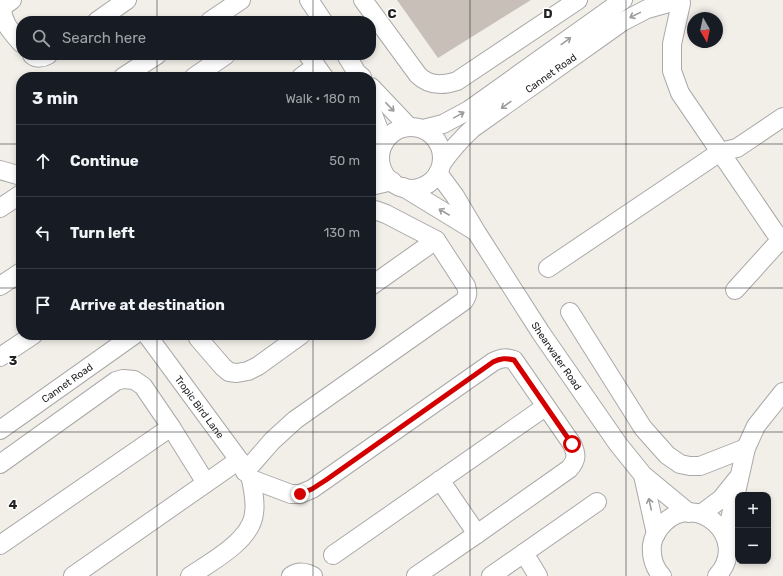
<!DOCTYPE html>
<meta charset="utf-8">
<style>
:root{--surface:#171b24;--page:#242831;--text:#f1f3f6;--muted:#9ea1a6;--line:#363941}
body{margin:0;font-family:Rubik,sans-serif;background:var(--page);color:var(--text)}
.controls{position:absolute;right:12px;bottom:12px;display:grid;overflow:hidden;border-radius:8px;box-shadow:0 2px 6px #0003}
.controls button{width:36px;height:36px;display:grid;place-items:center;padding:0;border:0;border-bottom:1px solid var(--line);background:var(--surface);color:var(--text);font:20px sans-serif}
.compass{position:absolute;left:687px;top:12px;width:36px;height:36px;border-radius:50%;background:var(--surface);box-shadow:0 2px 6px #0003;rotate:171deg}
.stop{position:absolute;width:12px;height:12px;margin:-9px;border:3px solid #d40000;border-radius:50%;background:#fff}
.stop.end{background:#d40000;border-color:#fff;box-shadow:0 1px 4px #0008}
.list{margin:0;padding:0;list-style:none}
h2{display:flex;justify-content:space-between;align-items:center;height:52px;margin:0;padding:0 16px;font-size:17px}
h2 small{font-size:13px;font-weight:400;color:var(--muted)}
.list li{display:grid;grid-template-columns:26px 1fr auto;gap:12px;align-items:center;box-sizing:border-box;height:72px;padding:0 16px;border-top:1px solid var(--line)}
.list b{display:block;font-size:15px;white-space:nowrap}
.list em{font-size:13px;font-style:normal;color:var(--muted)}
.icon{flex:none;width:22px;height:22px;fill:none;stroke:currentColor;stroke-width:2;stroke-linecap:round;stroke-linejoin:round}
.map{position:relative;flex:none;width:783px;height:576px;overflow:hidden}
.search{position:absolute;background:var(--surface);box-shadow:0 2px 6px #0003;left:16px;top:16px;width:360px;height:44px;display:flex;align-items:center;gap:10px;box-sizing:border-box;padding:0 14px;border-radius:16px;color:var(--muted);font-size:15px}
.panel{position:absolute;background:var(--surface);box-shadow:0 2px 6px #0003;left:16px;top:72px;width:360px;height:268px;border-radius:16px}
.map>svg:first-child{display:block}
.building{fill:#c7bfb8}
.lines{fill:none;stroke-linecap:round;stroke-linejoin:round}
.minor-casing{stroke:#a9a9a9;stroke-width:20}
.minor{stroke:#fff;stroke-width:18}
.oneway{stroke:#9c9c9c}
.route{stroke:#d40000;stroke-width:5}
.grid{fill:none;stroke:#222;stroke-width:1;stroke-opacity:0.55}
.labels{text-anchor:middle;stroke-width:3;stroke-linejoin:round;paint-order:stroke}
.street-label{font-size:10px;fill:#222;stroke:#fff}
.grid-label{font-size:13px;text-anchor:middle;font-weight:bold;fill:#222;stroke:#fff;stroke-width:3;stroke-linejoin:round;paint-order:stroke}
</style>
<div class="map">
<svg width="783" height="576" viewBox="0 0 783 576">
<rect width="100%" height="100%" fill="#f2efe9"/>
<path class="building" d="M397,0H531L438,58Z"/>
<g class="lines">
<g class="minor-casing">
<g id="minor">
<path d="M12,0L5,5L2,9C3,24 12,32 21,43"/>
<path d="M309,0L323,21"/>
<path d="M363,0L418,75C429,86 442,86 457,81L578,0"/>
<path d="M681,3L672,44V71L680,93L774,231L783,242"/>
<path d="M97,21L127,0"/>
<path d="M210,21L241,0"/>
<path d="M32,55C36,59 43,58 48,55"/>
<path d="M308,55L324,77"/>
<path d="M346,55L357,73L362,77"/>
<path d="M123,77L157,55"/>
<path d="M194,77L226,55"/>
<path d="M301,77L316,66"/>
<path d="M371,87L409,127"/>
<path d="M371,109L384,143"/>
<circle cx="411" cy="158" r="31"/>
<path d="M423,129L443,124L469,110L623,0"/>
<path id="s1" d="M442,163C452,149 460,140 473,128L622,22L647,9L672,2"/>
<path d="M0,170L21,176"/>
<path id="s2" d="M438,173L455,196L477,233L541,333L618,444L643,475L689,513"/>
<path d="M371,186L392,181"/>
<path d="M403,187L475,231"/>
<path d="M0,208L21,194"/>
<path d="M548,268L720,152L737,148L783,117"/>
<path d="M0,286L21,272"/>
<path d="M371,286L436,240"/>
<path d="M735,290L783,237"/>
<path d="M570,312L643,428L667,455L680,464L690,466H700L746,448"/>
<path id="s3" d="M147,335L239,460L245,471"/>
<path d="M197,335L198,338L223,367L229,372L237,373L248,371L258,366L301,335"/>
<path d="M0,357L33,335"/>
<path id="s4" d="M0,430L134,335"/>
<path d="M0,464L116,381L123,379L134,380L143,386L171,427L206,483"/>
<path d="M245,472L272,441L295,420L464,301C468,295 468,293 466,286L436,240L386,214L375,210H371"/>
<path d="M643,475L656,534"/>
<path d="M251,479L291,494H300L312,489L493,362C501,358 506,357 514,360L572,444C577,455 577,460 569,469L477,534L416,576"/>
<path d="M440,480L477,534"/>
<path d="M701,514L721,499L737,479"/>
<path d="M726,537L746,448L756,426L783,392"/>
<path d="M0,545L171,427"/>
<path d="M524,553L538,576"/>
<path d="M333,555L545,407"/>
<path d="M73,576L239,460"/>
<path d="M190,576C211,562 252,540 254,513C256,502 253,490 251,479"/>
<path d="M291,576C298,571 306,572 313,576"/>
<path d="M491,576L597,502"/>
<path d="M662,576C654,568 651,556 652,545C653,537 658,529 664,523C697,490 751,539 717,576"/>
</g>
</g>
<use href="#minor" class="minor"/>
</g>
<defs><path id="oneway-shaft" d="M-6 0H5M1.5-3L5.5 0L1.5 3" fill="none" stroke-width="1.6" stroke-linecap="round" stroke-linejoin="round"/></defs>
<g class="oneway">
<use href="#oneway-shaft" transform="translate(635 15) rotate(154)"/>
<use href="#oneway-shaft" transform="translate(566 41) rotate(-36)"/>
<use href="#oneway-shaft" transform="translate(506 105) rotate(144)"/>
<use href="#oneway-shaft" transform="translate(390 107) rotate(46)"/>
<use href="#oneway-shaft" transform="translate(459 115) rotate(-29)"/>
<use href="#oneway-shaft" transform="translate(444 212) rotate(-150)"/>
<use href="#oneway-shaft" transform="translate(650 504) rotate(-102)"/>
</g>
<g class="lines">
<path class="route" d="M300,494L312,489L326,480L493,362C501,358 506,358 514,360L572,444"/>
</g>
<path class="grid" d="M157,0V21M313,0V21M470,0V576M626,0V576M157,55V77M313,55V77M0,144H21M371,144H783M0,288H21M371,288H783M157,335V576M313,335V576M0,432H783"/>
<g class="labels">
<g class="street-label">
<text dy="4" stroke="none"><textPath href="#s1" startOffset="142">Cannet Road</textPath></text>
<text dy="4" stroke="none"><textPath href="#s2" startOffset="218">Shearwater Road</textPath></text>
<text dy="4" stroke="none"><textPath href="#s4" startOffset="82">Cannet Road</textPath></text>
<text dy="4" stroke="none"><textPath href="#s3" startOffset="89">Tropic Bird Lane</textPath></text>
</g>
</g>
<g class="grid-label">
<text x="392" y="18">C</text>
<text x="548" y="18">D</text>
<text x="13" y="365">3</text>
<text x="13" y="509">4</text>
</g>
</svg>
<div class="controls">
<button>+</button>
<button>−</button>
</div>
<svg class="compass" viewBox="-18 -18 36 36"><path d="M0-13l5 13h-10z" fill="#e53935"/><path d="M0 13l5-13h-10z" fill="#9ea1a6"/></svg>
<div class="stop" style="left:572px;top:444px"></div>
<div class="stop end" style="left:300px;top:494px"></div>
<div class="search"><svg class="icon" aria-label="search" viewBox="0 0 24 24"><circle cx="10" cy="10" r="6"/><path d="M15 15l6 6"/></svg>Search here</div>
<section class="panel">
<h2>3 min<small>Walk · 180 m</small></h2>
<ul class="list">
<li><svg class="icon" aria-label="ahead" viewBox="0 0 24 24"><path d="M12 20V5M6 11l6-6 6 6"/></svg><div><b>Continue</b></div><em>50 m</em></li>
<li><svg class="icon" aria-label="left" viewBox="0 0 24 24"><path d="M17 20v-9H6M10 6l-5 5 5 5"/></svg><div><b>Turn left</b></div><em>130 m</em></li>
<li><svg class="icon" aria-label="arrive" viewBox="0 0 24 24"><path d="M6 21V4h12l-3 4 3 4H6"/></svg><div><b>Arrive at destination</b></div></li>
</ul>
</section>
</div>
